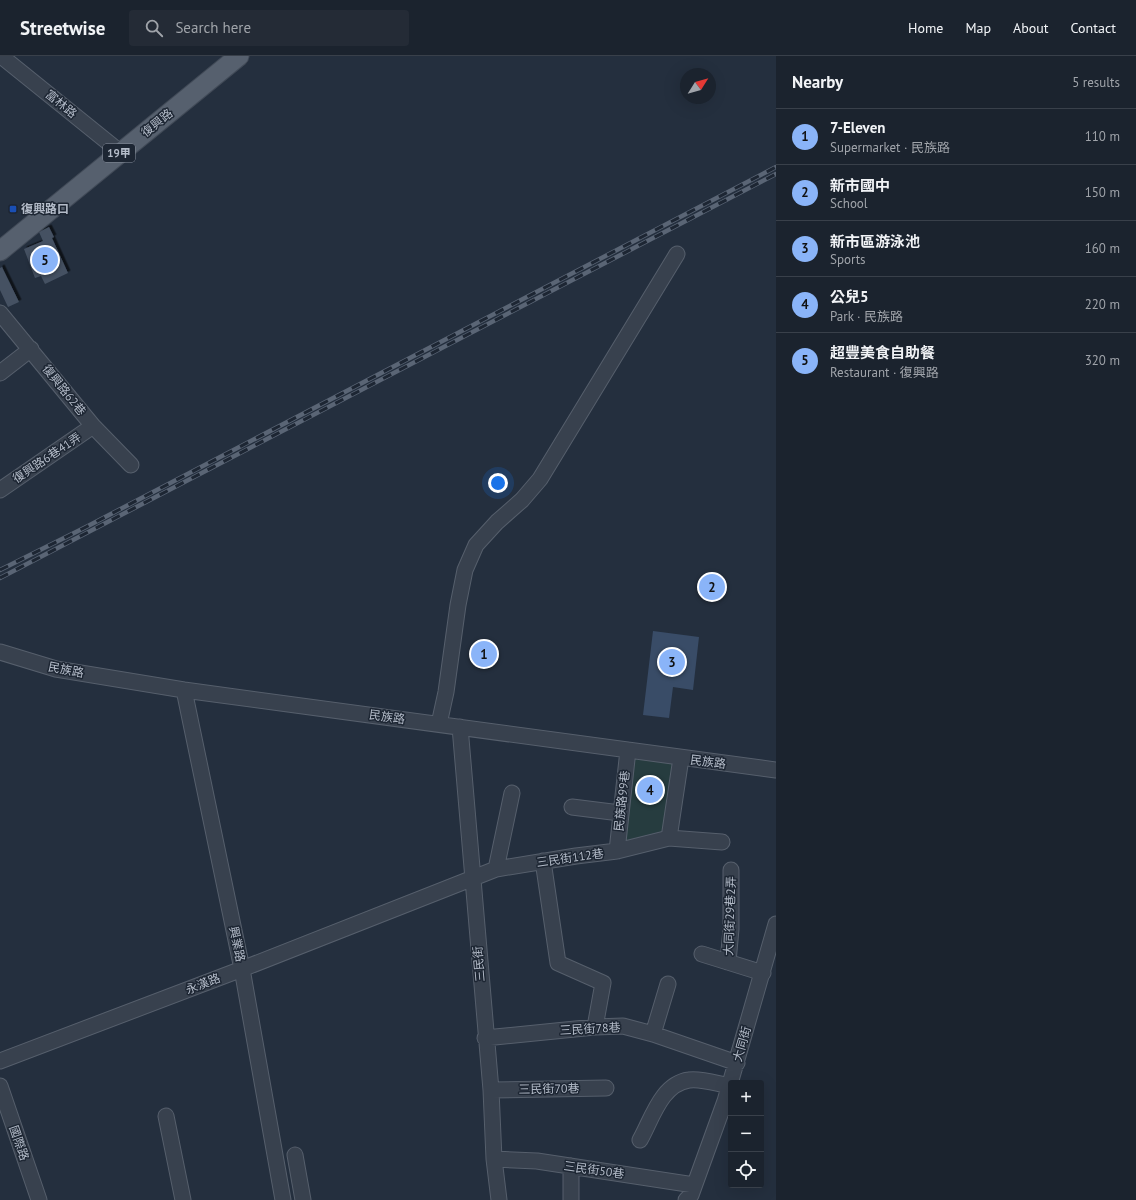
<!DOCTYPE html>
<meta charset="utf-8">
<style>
:root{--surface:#1b232e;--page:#242b36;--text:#f1f3f6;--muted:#a0a4aa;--line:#39404a;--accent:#8ab4f8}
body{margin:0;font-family:"PT Sans","Noto Sans TC",sans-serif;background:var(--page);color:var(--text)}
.controls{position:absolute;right:12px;bottom:12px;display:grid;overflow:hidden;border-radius:4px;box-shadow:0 4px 16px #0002}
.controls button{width:36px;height:36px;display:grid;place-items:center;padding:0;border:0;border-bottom:1px solid var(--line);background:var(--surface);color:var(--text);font:20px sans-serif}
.compass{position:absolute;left:680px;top:12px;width:36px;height:36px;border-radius:50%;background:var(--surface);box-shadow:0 4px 16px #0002;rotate:53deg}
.you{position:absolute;left:498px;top:427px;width:14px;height:14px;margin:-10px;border:3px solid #fff;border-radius:50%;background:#1a73e8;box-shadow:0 0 0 6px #1a73e833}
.badge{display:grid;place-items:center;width:26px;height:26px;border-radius:50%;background:var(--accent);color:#111;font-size:13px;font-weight:700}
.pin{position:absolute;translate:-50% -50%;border:2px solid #fff;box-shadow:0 1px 4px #0006}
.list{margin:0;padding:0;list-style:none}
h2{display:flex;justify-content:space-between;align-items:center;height:52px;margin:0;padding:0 16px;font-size:17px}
h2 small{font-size:13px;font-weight:400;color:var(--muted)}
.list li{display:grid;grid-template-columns:26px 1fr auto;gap:12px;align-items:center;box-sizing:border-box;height:56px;padding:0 16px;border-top:1px solid var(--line)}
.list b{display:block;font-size:15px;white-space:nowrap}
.list p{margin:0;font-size:13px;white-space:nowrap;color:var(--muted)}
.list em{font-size:13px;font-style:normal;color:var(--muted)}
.icon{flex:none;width:22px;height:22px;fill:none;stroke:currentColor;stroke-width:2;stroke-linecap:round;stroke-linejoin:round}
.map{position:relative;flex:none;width:776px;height:1144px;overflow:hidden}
header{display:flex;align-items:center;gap:24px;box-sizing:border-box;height:56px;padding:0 20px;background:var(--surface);border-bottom:1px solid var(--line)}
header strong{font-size:19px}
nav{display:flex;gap:22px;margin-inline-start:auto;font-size:14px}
.search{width:280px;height:36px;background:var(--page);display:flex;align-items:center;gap:10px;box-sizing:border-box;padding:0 14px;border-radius:4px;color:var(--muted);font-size:15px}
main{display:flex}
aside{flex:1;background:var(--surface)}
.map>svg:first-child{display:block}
.green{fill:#263c3f}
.water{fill:#394c67}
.building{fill:#455162;filter:url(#shadow)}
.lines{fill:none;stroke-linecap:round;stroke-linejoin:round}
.minor-casing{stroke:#565f6c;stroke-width:17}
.major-casing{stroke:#414a57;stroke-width:21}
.minor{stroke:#38414e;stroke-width:15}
.major{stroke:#56606e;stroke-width:19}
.rail-casing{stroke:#5a6575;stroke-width:4.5}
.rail{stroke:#1d2633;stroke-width:3;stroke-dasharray:9;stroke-linecap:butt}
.transit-dot{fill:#1a4fb4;stroke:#1d2633;stroke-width:1.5}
.labels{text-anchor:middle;stroke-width:3;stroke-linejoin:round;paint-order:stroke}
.shield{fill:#1d2633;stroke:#878f9c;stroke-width:1}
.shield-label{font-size:11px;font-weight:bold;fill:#b4bcc9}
.street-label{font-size:12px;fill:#b4bcc9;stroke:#1d2633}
.poi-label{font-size:12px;font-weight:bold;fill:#b4bcc9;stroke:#1d2633;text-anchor:start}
</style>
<header>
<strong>Streetwise</strong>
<div class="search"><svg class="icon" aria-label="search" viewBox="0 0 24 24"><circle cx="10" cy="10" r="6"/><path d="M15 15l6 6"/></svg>Search here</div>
<nav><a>Home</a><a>Map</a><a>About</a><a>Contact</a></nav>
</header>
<main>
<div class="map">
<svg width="776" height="1144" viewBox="0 0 776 1144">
<defs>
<filter id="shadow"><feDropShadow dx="2.5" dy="-2.5" stdDeviation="0" flood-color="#0009"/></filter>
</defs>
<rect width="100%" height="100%" fill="#242f3e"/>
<path class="green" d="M633,688L679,693L666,774L620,786Z"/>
<path class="water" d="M653,575L699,581L693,634L673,631L669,662L643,659Z"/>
<path class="building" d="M49,171L54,181L52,182L68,217L45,228L41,220L35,222L24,193L43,185L39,176Z
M2,211L19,246L8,251L0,234V212Z"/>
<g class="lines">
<g class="minor-casing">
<path id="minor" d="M1,0L120,96
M0,257L93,370L131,409
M0,317L31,293
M0,434L93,370
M0,596L56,613L184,634L776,714
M184,634L242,913L283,1144
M439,668L446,636L458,549L465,514L476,489L497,466L522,444L540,423L677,198
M460,671L491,1034L494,1103L499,1144
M572,751L620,757
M669,782L681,702
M617,795L628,694
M543,805L558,907L603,927L595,971
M496,813L512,737
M702,898L763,917
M728,906L731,873V814
M653,978L668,928
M485,982L595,971L623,970L653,978L737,1007
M0,1005L242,913L496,813L576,800L617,795L669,782L722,786
M0,1030L39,1144
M491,1034L606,1032
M166,1060L183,1144
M640,1084C652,1063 661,1028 689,1024C701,1022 718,1028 730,1030
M295,1099L303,1144
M494,1103L537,1105L694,1129
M571,1144V1110
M686,1144L691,1139L725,1045L776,868"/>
</g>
<g class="major-casing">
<path id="major" d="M0,195L239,0"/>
</g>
<use href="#minor" class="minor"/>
<use href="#major" class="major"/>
<g class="rail-casing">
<path id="rail" d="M0,514L86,471L776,111
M0,522L776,118"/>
</g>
<use href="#rail" class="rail"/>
</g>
<rect class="transit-dot" x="9" y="149" width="8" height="8" rx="2"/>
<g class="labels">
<rect class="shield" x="103" y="88" width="32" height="18" rx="3"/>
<g class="shield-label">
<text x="119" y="101">19甲</text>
</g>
<g class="street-label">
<text transform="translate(61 48) rotate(39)" y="4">富林路</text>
<text transform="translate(157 67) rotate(-39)" y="4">復興路</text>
<text transform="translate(64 334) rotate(51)" y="4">復興路62巷</text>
<text transform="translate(47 402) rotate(-34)" y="4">復興路6巷41弄</text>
<text transform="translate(66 614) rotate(11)" y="4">民族路</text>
<text transform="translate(387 661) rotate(8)" y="4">民族路</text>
<text transform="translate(708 706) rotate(7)" y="4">民族路</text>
<text transform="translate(622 745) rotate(-84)" y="4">民族路99巷</text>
<text transform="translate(570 802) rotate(-8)" y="4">三民街112巷</text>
<text transform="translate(730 860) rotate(-88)" y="4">大同街29巷2弄</text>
<text transform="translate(237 888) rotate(78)" y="4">興業路</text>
<text transform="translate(479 908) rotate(-95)" y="4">三民街</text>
<text transform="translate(203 928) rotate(-21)" y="4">永漢路</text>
<text transform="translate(590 973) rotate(-3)" y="4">三民街78巷</text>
<text transform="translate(742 988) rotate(-74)" y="4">大同街</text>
<text transform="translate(549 1033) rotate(-1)" y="4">三民街70巷</text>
<text transform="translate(19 1087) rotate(71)" y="4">國際路</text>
<text transform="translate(594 1114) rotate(8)" y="4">三民街50巷</text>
</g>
<g class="poi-label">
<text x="21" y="157">復興路口</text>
</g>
</g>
</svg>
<div class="controls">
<button>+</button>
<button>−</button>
<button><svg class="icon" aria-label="locate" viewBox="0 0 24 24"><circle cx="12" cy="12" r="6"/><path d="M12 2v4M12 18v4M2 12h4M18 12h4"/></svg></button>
</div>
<svg class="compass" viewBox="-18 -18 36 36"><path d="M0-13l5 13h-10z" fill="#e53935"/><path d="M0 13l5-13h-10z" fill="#a0a4aa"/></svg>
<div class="you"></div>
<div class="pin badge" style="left:484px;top:598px">1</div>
<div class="pin badge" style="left:712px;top:531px">2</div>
<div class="pin badge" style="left:672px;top:606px">3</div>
<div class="pin badge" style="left:650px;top:734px">4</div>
<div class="pin badge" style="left:45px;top:204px">5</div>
</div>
<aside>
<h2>Nearby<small>5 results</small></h2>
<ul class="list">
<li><span class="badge">1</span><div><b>7-Eleven</b><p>Supermarket · 民族路</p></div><em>110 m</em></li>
<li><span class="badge">2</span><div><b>新市國中</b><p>School</p></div><em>150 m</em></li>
<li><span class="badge">3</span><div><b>新市區游泳池</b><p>Sports</p></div><em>160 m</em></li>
<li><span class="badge">4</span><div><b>公兒5</b><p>Park · 民族路</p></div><em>220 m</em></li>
<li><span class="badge">5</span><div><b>超豐美食自助餐</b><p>Restaurant · 復興路</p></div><em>320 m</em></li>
</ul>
</aside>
</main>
